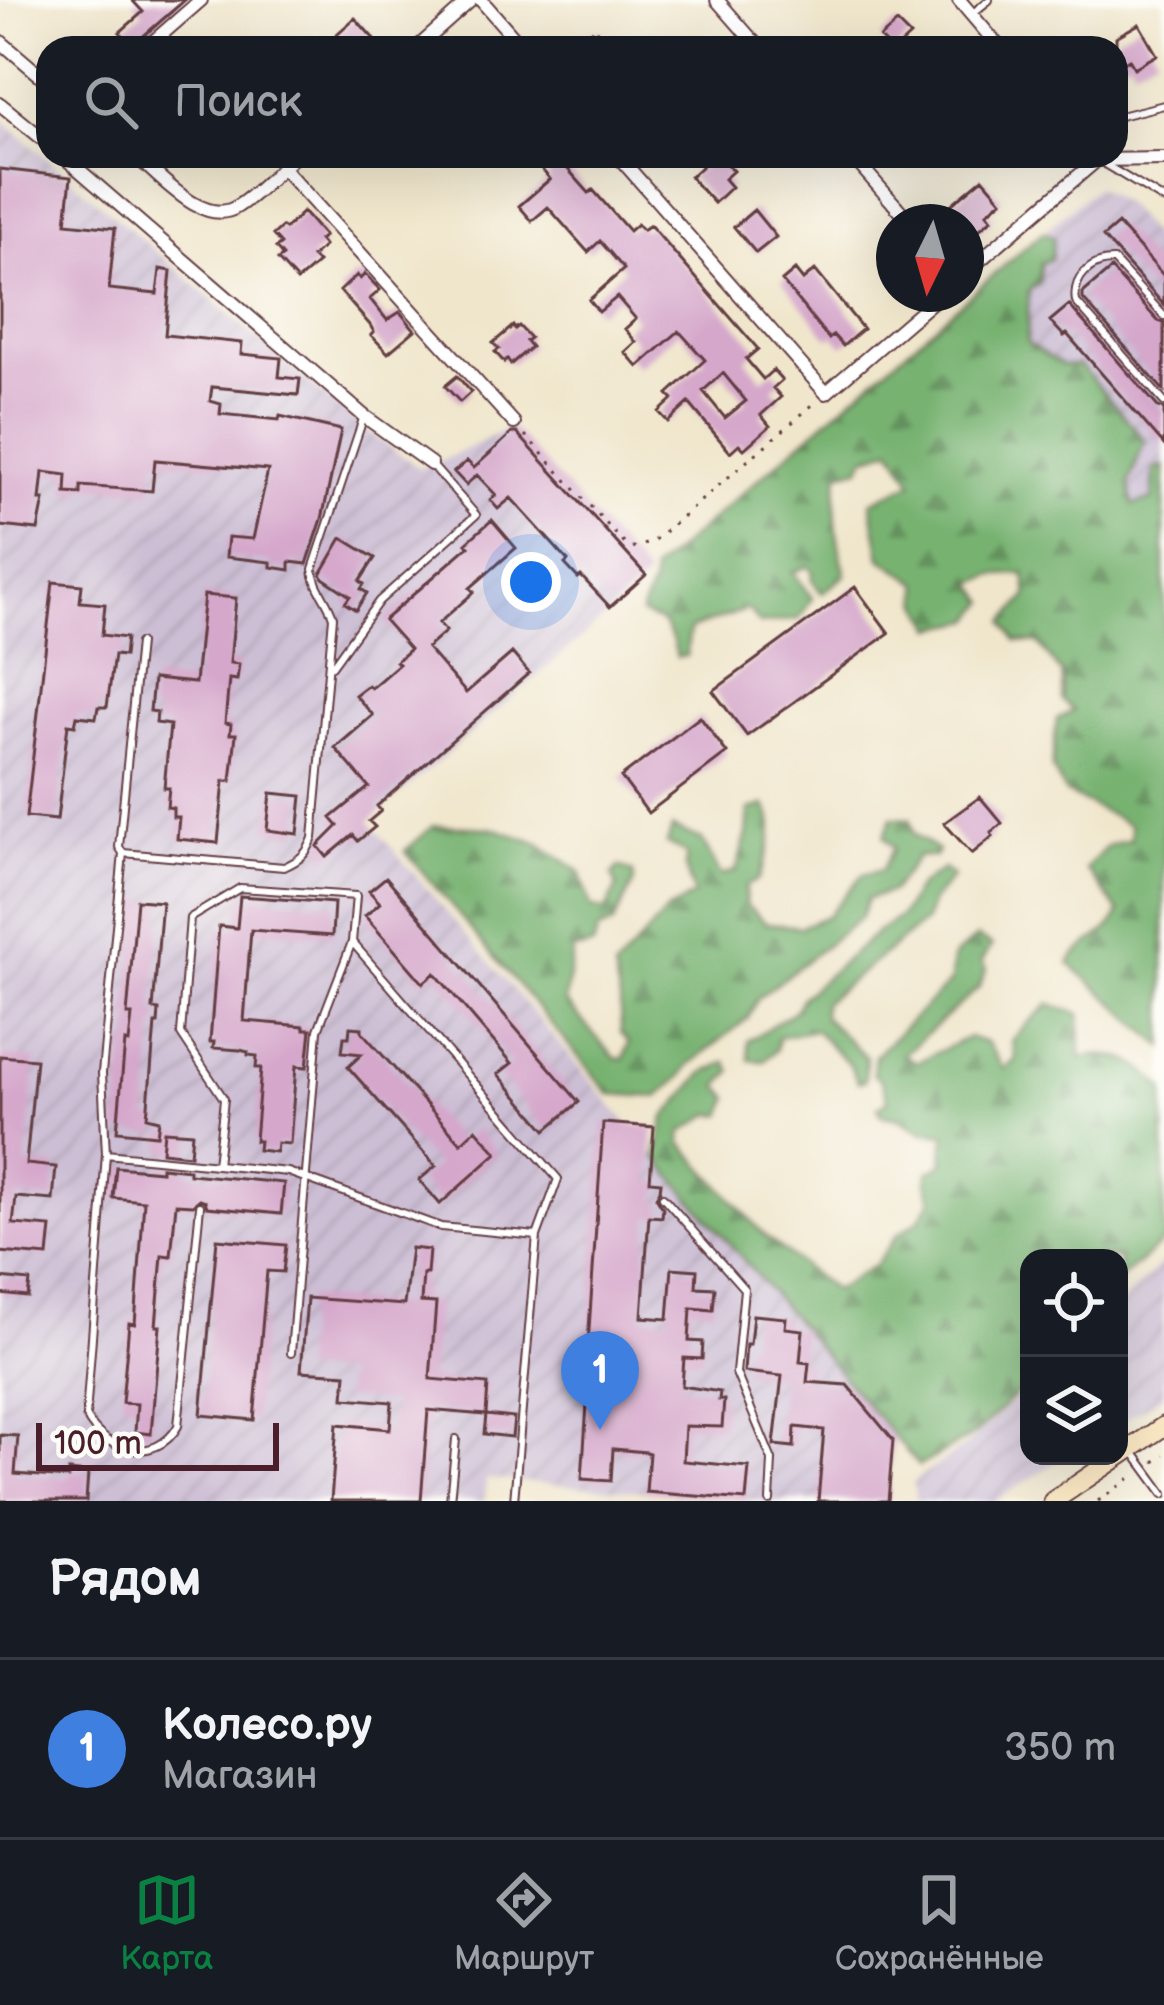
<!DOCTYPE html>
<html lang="ru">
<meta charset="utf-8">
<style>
:root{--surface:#171b24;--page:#20242c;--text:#f1f3f6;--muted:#9ea1a6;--line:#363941;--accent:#0b8043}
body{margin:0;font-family:"Balsamiq Sans",sans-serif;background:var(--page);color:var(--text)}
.controls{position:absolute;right:36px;bottom:36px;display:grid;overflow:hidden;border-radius:24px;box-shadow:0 12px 48px #0002}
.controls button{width:108px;height:108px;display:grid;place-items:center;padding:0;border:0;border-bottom:3px solid var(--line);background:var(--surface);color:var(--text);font:60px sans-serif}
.compass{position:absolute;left:876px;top:204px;width:108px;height:108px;border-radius:50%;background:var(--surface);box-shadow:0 12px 48px #0002;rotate:185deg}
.scale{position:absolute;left:36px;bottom:30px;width:243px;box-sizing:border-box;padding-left:12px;border:6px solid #4a1f2b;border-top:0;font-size:33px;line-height:42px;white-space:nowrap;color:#4a1f2b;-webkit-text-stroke:9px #fdfcf7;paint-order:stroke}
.you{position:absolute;left:531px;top:582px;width:42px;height:42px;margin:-30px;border:9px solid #fff;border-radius:50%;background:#1a73e8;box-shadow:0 0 0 18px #1a73e833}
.badge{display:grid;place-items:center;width:78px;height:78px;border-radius:50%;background:var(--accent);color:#fff;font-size:39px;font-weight:700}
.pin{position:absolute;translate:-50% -99px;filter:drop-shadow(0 3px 6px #0008)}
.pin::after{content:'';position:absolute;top:63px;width:42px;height:36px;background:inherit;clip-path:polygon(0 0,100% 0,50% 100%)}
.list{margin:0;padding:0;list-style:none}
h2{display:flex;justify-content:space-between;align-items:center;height:156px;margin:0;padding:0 48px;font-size:51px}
h2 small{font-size:39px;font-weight:400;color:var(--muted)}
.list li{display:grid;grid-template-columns:78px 1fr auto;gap:36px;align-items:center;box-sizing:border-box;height:180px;padding:0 48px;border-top:3px solid var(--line)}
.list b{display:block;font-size:45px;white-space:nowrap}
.list p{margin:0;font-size:39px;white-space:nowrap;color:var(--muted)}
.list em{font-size:39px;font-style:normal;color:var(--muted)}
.icon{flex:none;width:66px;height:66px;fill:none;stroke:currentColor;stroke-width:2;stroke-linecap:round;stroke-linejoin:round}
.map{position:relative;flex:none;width:1164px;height:1501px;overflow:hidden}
.search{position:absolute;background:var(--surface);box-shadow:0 12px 48px #0002;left:36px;right:36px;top:36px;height:132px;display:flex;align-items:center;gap:30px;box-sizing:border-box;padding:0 42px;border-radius:36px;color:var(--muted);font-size:45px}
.sheet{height:336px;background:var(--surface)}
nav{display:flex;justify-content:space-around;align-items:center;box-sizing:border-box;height:168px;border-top:3px solid var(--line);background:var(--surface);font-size:33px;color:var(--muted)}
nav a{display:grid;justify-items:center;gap:6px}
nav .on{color:var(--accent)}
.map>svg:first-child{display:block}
.industrial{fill:url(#industrial-furrows)}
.forest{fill:url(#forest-firs);stroke:#60684e;stroke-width:3}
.building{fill:#d5a7cb;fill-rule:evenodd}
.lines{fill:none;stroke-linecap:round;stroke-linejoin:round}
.lane-casing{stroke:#633d43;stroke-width:10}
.street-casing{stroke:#633d43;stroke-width:16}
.secondary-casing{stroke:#633d43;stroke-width:22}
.path{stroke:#633d43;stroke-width:3;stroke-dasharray:3 9;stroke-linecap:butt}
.lane{stroke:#fff;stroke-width:6}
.street{stroke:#fff;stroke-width:12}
.secondary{stroke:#fae7c3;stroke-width:18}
</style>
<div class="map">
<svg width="1164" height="1501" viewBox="0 0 1164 1501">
<defs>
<pattern id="industrial-furrows" width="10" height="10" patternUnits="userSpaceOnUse" patternTransform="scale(3)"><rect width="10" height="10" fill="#ccbed4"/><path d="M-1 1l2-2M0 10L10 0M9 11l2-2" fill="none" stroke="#b1a3b6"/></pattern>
<pattern id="forest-firs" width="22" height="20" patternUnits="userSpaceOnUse" patternTransform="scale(3)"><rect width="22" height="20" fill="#77b271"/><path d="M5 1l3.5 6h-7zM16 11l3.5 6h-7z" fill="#64905d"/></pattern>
</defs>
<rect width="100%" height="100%" fill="#fdfcf7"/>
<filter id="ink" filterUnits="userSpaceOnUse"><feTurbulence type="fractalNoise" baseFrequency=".00833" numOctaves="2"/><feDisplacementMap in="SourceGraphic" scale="24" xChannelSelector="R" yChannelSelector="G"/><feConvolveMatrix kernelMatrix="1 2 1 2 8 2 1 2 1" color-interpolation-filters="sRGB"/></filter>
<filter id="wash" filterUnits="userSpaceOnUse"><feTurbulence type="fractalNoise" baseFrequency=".004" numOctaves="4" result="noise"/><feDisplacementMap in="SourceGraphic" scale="48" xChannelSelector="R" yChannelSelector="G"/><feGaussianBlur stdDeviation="2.7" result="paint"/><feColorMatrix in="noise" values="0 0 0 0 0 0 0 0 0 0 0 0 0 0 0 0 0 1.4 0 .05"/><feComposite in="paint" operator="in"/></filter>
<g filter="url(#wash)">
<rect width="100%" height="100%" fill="#f0e6cc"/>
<path class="industrial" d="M0,118L361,427L419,468L448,458L511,427L647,577L605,617L369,821L628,1124L654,1127L652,1153L893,1436L888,1501H764L486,1479L484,1501H0Z
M1096,187L1124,204L1164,249V466L1154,470L1152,501L1133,505L1129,483L1145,439L1080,366L1062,365L1027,343L1029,290L1040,263L1051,258L1053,237L1043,232Z
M1164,1261V1395L1119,1423V1304Z
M1029,1387V1456H1066L995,1501H916L913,1482L964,1447Z"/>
<path class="forest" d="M1043,232L1054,237L1051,259L1041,263L1039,284L1029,290L1027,343L1062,365L1080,366L1145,440L1129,483L1133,505L1152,500L1154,470L1164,466V1047L1069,963C1083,941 1111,937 1119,912L1086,869L1107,846L1131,839L1130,825L1066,793L1052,768L1057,719L1073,711L1062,700V674L1038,643L1016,641L1005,622L1028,596L1025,574L994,575L974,583L987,602L973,620L934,628L920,601V584L881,558L871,502L913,482L892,448L866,457L860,468L839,473C832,509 836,540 846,575L822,593L812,581L813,571L807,566L793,572L812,598L799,619L760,624L748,609L690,629L686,656L677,657L673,641L662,622L641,614L653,581V571Z
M765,805C780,826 767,858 758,880L746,886L745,904L766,923L801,927L827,916L862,875L882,870L894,848L884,837L892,818L910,819L914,834L938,851L935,857L918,856L891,892L867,899L861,917L757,999L748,1018L689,1065L681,1077L658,1097L610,1094L405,851L433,826L492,828L536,842L580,872L591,908L606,910L617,887L612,875L620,867L633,873L634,882L613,924L598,930L593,946L573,950L565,1002L615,1058L624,1059L629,1042L621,1033L620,1001L614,970L667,911L694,895L685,867L687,854L667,844L672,828L702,840L721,876L736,871L747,834L749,810Z
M943,869L952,877L932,901L925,921L823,1003V1016L866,1057L865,1080L858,1082L850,1065L815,1030L778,1037L776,1050L764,1061L750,1060L748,1041L796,1010L803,996L879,931L901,916L917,888Z
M977,937L992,946L982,961L986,970L979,987L903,1055L917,1062L969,1037L987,1043L1004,1069L1016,1060L1012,1041L1029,1022L1050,1004L1080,1014L1081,1058C1122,1050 1135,1062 1164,1088V1241L1119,1280V1258H1029V1382L975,1434L919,1466L656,1157L665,1118L704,1073L727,1062L732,1071L719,1085L730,1098L723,1115L711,1114L683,1132L681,1142L766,1237L834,1291L876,1264L897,1235L919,1220L932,1199L927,1182L928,1173L942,1164L946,1134L924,1132L899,1118L882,1115L878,1107L888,1100L882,1082L873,1074L875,1056L951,981L953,957Z"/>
<g id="blocks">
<path class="building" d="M132,0H185L139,40L136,48L120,32L143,12Z
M355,18L374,39L364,48H321Z
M897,23L910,36L897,48H890L880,38Z
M1139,24L1157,55L1134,68L1129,59L1116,67V37Z
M592,31L595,34L597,31L613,48H576Z
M530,156H578L566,167L589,193L593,190L629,231L637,224L643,230L650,225L758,349L746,359L763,379L773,370L782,380L773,388L781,397L761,415L770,426L744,449L739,444L730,452L689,403L668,422L659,412L673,399L668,394L705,360L679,331L638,367L625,352L636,342L625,329L636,319L617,297L599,312L589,300L624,269L600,241L588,252L548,207L532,221L519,206L550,179ZM723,373L746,401L725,418L703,391Z
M713,156H719L733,171L724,179L731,187L714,203L690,177Z
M0,169L71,177L66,223L115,228L109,289L157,294L160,269L171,271L165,335L242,343L241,354L281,358L279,377L300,379L298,395L212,387L210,401L221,404L220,414L279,420L280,416L341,430L322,519L307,564L290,562V570L271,567V562L226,557L228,537L253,539L268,470L155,460L152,491L81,486V494L66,493L67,475L43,472L40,500H44L38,530L0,526Z
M983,178L1002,200L987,213L992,219L966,241V222H948L941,213Z
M754,210L776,237L756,253L734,227Z
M303,212L324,236L319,240L324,246L312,257L318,263L297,281L278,260L283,256L276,248L281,244L273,235L282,227L285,229Z
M1118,224L1164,276V305L1103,237Z
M1111,269L1158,321L1164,323V391L1083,299V293Z
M795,270L803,280L815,270L863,329L843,346L833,335L829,339L782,281Z
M365,274L380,290L370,299L387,320L400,312L415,330L388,353L371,335L374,332L370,325L340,291L357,275L360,279Z
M1069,305L1158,407L1164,409V445L1067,334L1064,336L1050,321Z
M513,326L515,329L519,326L530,338L526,341L531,347L511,364L507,359L504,362L495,352L499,349L493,343Z
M457,376L471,392L460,402L445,386Z
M512,433H517L646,575L610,607L581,576L578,578L565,564L568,561L511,498L498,509L490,500L496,495L477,475L466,485L454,472L467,461L474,468Z
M492,520L516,548L470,588L474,592L439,623L446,631L427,648L466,693L512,653L529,673L377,806L381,811L369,821L375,827L358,841L353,835L327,857L318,846L338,826L331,818L369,787L335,748L373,715L355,695L368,685L371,688L399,664L396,661L410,649L384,620L469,546L466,543Z
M342,538L375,558L360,581L364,584L361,589L367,593L356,610L345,603L350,596L323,578L321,574Z
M53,582L82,585L80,602L105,604L102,635L126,638L124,656L114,655L107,707H98L96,718L77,716L75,725L68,724L57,820L26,817Z
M855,587L889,633L747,736L713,691Z
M204,595L236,598L230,663L239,664L237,680L229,679L225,723L231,724L230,734H236L231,781H224L218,843L177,839L179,817H173V808L167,807L169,788H164L170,725L156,723L157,712L150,711L153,679L195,683Z
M700,717L727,753L648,813L621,777Z
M271,793L302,796L298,834L267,830Z
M980,797L1002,823L991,833L993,836L972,854L944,823Z
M386,877L579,1102L546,1130L498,1074L512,1063L435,973L423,983L365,916L380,903L369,891Z
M240,896L334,903L332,936L251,930L244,1021L304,1026V1029H311L307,1067L296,1066L290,1144L277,1143L276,1152L258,1150L259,1141H255L261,1068H256L257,1056L248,1055V1052L240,1050L213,1048L214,1042H210L219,926L237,928Z
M137,900L162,902L153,1009L159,1010L158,1024H155L147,1117L159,1120L157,1135L117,1131L125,1042L129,1043L132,1015H127Z
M350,1027L362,1028V1032L461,1143L476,1129L497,1153L440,1204L419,1180L436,1166L348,1067L362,1054L342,1052L344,1037H349Z
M0,1056L36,1059L26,1164L56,1167L53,1200L16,1197L13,1224L51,1227L48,1256L0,1252Z
M603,1123L654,1127L650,1181L661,1182L660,1190L656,1197L663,1208L662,1217L649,1216L642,1317L668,1319L672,1268L697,1270L696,1287L715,1288L713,1310L691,1308L689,1341L703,1342L702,1359L684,1358L682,1386L720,1392L719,1400H724L722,1427L685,1426L683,1461L749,1467L746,1500L646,1492L649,1453L646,1452L613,1449L611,1481L582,1479L587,1404L584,1403Z
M164,1131L192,1133L190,1155L162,1152Z
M116,1167L161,1171V1167L189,1170V1174L284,1183L281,1214L207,1207L205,1201L200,1199L193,1205L176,1204L171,1256L162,1255L156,1326H160L151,1434L135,1432L137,1404L122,1403L129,1323L135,1324L144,1201L113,1198Z
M217,1239L286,1245L283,1272L267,1271L254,1420L201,1415Z
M411,1248L429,1250L427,1274H423L421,1302L436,1303L430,1379L488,1384L486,1415L428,1410L421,1501H331L337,1424L390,1429L392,1402L344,1398L346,1374L301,1371L307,1298L404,1305Z
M0,1278L30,1281L28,1297L0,1294Z
M753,1315L786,1318L785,1328L803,1330L800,1362L809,1363L807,1382L847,1385L893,1440L888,1501H818L824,1430L795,1427L794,1447L774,1445L782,1376L744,1372L746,1344H750Z
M486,1415L514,1418L512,1437L484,1434Z
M0,1435L18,1436L15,1474L68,1478L69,1471L88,1473L86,1501H0Z"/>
</g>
</g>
<g filter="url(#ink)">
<use href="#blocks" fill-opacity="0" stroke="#633d43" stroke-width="3"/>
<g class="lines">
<g class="lane-casing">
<path id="lane" d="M973,13L989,0
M1116,117L1164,105
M1106,165L1164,200
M1164,316L1114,261C1091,260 1072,278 1076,302L1164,402
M332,666L379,601L476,515L431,464
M123,853L119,847L139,643
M106,1154L288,1172L441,1227L537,1236L514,1501
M217,1165L224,1099L181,1034L190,918L240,888L356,896L352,942L558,1179L537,1236
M663,1197L744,1289L736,1373L772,1460L770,1501
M200,1206L178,1426C156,1465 104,1452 86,1416L106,1154L102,1073L123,853L284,867C300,860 307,854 313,838L333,617C328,600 314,587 313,569L363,419
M291,1353L318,1030L352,942
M1134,1453L1164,1494
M450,1501L456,1439"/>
</g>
<g class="street-casing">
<path id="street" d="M481,0L523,48
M717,0L759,48
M959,0L1000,48
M0,41L48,82
M146,48L201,0
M417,48L471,0
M0,104L48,143
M63,156L364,416L431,464
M136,156C161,177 205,229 238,206C258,193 277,172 295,156
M618,156L826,393L941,294
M852,156L910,222
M1097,160L1164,159
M282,167L514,423
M966,272L1097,160"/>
</g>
<g class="secondary-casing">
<path id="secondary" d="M1053,1501L1164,1426"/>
</g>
<path class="path" d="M525,435L624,543L636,548L654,541L816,402
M1154,1462L1164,1455
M1098,1501L1136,1474"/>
<use href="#lane" class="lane"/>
<use href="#street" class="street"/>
<use href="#secondary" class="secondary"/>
</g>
</g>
</svg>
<div class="controls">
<button><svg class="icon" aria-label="locate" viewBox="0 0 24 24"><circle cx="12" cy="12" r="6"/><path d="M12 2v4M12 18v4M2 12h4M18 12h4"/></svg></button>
<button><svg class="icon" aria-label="layers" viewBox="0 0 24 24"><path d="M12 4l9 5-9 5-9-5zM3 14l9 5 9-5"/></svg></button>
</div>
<svg class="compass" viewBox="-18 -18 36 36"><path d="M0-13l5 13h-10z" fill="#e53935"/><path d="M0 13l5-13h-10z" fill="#9ea1a6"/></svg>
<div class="scale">100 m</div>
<div class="you"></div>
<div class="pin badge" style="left:600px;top:1430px;background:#3f7fe0">1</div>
<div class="search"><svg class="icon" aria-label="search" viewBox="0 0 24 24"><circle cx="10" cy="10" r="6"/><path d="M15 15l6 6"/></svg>Поиск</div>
</div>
<section class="sheet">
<h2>Рядом<small></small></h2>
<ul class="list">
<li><span class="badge" style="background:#3f7fe0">1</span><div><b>Колесо.ру</b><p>Магазин</p></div><em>350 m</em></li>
</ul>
</section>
<nav>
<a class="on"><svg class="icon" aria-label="map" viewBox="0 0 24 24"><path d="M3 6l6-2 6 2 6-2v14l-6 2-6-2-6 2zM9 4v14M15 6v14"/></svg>Карта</a>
<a><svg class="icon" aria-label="directions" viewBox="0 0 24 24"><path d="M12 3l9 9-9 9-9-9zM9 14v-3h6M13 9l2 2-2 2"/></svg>Маршрут</a>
<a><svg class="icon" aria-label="saved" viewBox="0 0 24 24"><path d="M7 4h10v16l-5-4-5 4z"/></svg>Сохранённые</a>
</nav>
